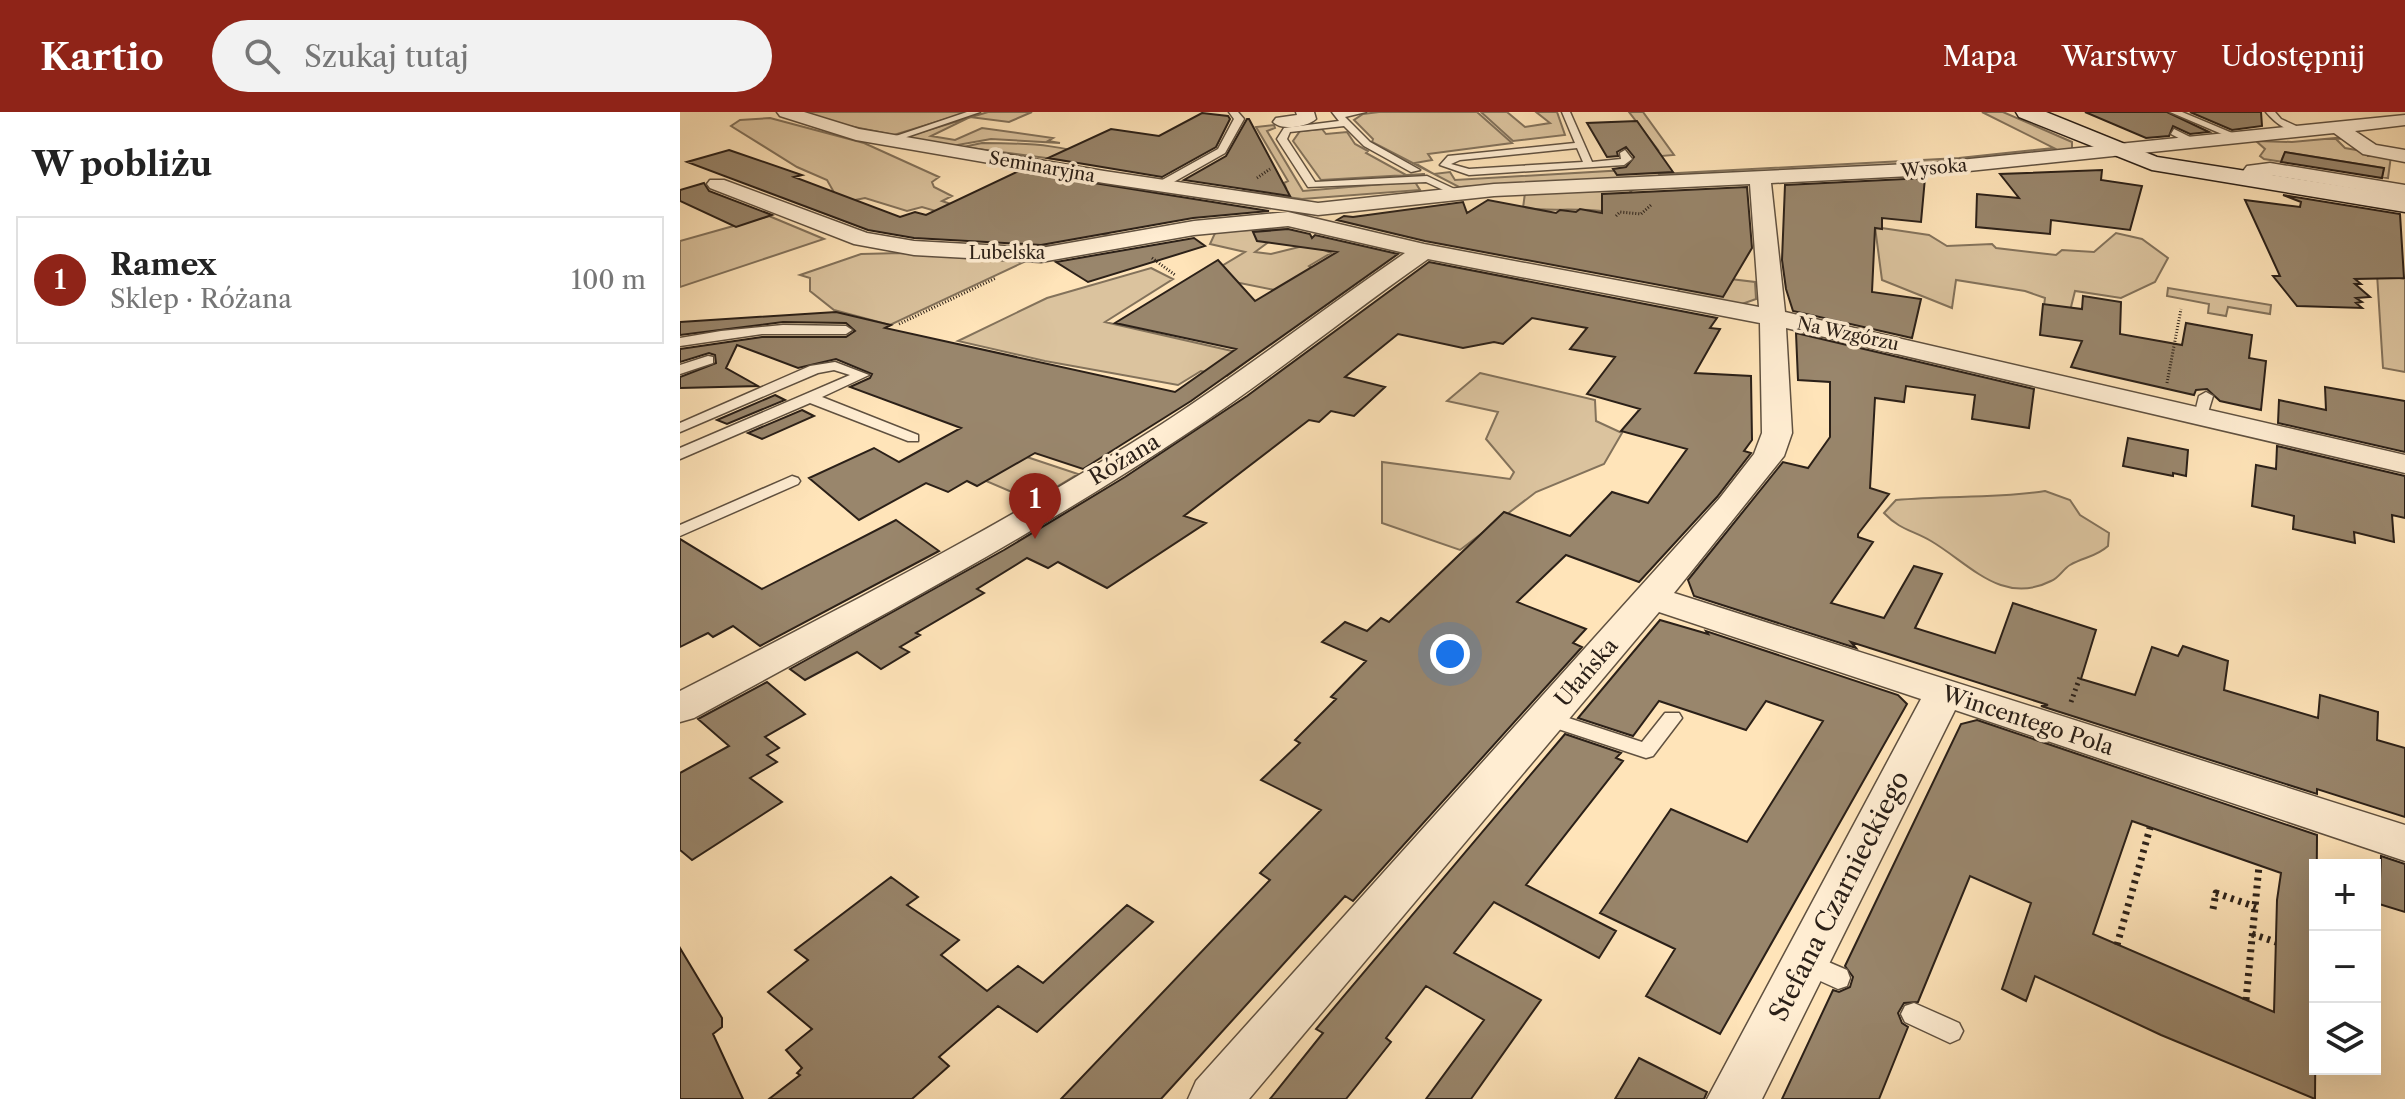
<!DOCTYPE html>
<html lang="pl">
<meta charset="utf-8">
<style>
:root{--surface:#fff;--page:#f2f2f2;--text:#222;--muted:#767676;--line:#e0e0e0;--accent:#8f2418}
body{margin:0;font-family:"Libre Caslon Text",serif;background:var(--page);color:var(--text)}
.controls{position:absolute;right:24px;bottom:24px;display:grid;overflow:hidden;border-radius:0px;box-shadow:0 8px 32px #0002}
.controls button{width:72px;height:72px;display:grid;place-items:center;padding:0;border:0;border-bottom:2px solid var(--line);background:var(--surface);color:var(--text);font:40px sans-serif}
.you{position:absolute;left:770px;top:542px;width:28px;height:28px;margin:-20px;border:6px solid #fff;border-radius:50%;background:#1a73e8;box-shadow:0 0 0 12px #1a73e833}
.badge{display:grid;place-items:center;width:52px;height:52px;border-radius:50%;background:var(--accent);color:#fff;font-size:26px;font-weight:700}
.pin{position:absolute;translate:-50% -66px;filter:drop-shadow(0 2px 4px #0008)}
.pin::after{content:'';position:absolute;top:42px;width:28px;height:24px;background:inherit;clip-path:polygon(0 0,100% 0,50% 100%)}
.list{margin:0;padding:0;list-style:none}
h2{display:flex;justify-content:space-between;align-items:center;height:104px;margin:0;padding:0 32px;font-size:34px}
h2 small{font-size:26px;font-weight:400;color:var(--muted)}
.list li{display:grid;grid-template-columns:52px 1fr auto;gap:24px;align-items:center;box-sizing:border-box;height:128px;margin:0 16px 16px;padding:0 16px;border:2px solid var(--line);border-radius:0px}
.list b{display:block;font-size:30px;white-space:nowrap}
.list p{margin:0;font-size:26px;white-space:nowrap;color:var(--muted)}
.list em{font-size:26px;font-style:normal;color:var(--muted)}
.icon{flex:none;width:44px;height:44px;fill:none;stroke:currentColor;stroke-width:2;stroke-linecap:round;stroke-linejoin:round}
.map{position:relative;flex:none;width:1725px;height:987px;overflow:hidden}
header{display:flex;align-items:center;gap:48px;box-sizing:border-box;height:112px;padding:0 40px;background:var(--accent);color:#fff}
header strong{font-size:38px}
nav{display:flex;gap:44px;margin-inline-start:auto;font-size:28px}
.search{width:560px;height:72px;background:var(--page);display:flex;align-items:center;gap:20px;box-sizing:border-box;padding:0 28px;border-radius:44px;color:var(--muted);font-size:30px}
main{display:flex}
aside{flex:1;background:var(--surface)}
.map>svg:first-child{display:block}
.green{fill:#dbc39e;stroke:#83725b;stroke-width:2}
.building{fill:#99866c;stroke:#2b2018;stroke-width:2;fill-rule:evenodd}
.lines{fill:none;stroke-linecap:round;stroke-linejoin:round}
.lane-casing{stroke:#605140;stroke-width:3}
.street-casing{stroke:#605140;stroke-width:3}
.secondary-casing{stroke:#2b2018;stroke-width:3}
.path-far2{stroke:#2b2018;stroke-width:3;stroke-dasharray:1 2;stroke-linecap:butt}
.path-far1{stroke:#2b2018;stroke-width:5;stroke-dasharray:2 4;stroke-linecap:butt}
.path{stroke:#2b2018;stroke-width:7;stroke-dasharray:3 5;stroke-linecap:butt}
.lane{fill:#ffedd2;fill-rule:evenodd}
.street{fill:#ffedd2;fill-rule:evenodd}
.secondary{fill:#ffedd2;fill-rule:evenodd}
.labels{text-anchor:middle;stroke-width:7;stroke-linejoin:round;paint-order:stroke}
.far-street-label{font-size:18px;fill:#2b2018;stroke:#ffedd2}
.street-label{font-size:22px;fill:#2b2018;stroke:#ffedd2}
.near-street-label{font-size:26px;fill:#2b2018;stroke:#ffedd2}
</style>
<header>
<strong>Kartio</strong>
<div class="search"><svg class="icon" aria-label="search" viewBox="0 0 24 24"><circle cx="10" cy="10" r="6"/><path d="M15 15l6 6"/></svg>Szukaj tutaj</div>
<nav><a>Mapa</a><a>Warstwy</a><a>Udostępnij</a></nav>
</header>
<main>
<aside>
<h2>W pobliżu<small></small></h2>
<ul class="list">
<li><span class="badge">1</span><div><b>Ramex</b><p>Sklep · Różana</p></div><em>100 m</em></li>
</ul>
</aside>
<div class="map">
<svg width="1725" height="987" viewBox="0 0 1725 987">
<rect width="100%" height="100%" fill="#ffe4b9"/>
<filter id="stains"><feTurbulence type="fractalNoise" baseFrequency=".0025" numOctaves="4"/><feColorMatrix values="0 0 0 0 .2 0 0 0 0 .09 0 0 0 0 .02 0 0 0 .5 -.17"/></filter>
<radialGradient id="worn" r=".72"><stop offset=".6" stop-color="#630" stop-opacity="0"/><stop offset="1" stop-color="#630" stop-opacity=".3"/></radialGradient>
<path class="green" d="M123,0H289L214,23L164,13Z
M308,0H352L329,10L290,5L251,24L275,28L302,16L373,26L368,29L380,31L311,27L272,34L225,25Z
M699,0H797L832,31L748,42L752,48L735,51L754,62L770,60L775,68L962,57L953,40L978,38L949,0H963L994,43L968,45L979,62L1279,46L1374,36L1302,0H1323L1392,30V38L1198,56L779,75L692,30L693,27L674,8L683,2Z
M801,0H827L845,15L870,11L856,0H877L885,23L833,29Z
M90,6L184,31L259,65L252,70L254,75L272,84L262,89L285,97L432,124L396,132L349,135L373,120L317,117L242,95L227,99L185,86L160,91L147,68L117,55L51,14L60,8Z
M594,13L595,16L587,19L623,79L727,70H735L740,78L622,87L562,79L570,74L606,76L604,71L608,69L576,15Z
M642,17L646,22L667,20L675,32L688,39L686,41L726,63L745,62L641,68L613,29L620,19Z
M1666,25L1668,26L1656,27L1665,36L1688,40V44H1711L1708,66L1695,64H1702L1704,56L1605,40L1602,47L1617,50L1616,52L1584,47L1580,44L1585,37L1576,29L1612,30Z
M302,31C345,31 398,32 434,55L283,35Z
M956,75L927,100C897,95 872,100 843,96L845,81Z
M89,104L144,127L0,175V129Z
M1195,115L1249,123L1267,134L1312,132L1316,136L1376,143L1382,138L1414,140L1436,121L1462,127L1488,146L1475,170L1441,186L1395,179L1388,207L1363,202L1365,186L1345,179L1276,168L1272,196L1202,168Z
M606,117L575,140L591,142L631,132L651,141L629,154L637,160L629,185L525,164L565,140L530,132L536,119Z
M222,141L344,150L210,213L154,198L130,179V166L120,163L181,142Z
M1021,152L1042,166L1075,170L1076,187L1062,192L995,182Z
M471,156L493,167L425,210L574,244L547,264L521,259L498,273L365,249L278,229L367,186Z
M1697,162L1725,167V260L1703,256Z
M1488,176L1591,193L1590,202L1548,195L1546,204L1528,201L1529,192L1487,184Z
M800,261L915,288L916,309L942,321L924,352L856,380L780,438L702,411V350L830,367L834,360L806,327L818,300L767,289Z
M302,330L398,362L353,389L264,351Z
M1365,379L1390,388L1400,403L1429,421L1428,434C1416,445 1404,445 1390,453C1383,457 1379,466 1371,469C1322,494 1290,452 1251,429C1232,418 1220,418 1204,401L1216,388C1266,383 1315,387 1365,379Z"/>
<path class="building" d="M1405,0H1487L1529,20L1510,22L1493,14L1489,24L1466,26Z
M1510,0H1581L1582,14L1552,18Z
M522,1L548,4L550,7L536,35L482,65L368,46L431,17L479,24Z
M567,7H569L610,84L504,68L546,44Z
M957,9L993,60L937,63L933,57L946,55L954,45L946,35L937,40L938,44L927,45L907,11Z
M49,38L122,63L114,65L220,105L235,100L246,103L339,59L589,99L513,106L361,133L234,126L188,118L7,50Z
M1605,40L1704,56L1702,66L1601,50Z
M1422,58L1421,68L1462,74L1450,118L1371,108L1370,122L1296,115L1297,82L1339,86L1320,62Z
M1245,66L1241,110L1202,106V117L1195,116L1192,180L1241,187L1232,226L1113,199L1106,177L1102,148L1105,73Z
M24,71L29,79L92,103L56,115L0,89V78Z
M1067,75L1072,136L1043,185L745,129L657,108L664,104L673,105L783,90L787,101L808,88L876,101L880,98L896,100L900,97L922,101V82Z
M1603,83L1720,102L1724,166L1675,167L1681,172H1675L1690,185L1676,186L1682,190L1676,191L1682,196L1617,194L1593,164H1600L1565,88L1620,95L1621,90Z
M608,117L630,122L632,126L635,123L718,142L511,289L403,357L355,341L297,374L287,369L268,380L246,371L179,408L129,366L194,336L219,350L281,316L170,275L190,266L192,262L156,247L118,256L57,233L46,256L78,274L0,276V265L36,251L35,243L29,241L0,250V237L82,225H166L175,219L166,211L103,210L0,223V210L156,200L211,213L205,216L495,280L556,237L435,211L538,148L575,189L657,140L577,129L573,120Z
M514,126L525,134L408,170L376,150Z
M749,150L1037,206L1030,216L1040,217L1015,261L1071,264L1072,328L1064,339L1071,341L1037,385L959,470L886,443L837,490L906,517L893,531L902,535L673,789L665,784L481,987H381L590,768L580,761L641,698L581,668L620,631L615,628L656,587L651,585L686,549L642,530L665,510L687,519L701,506L709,510L824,400L890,424L932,380L968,391L1007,337L941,319L960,297L907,282L935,245L890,237L907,216L852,206L823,232L814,230L783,236L718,222L665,265L705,275L674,304L651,299L639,310L629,308L504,404L526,411L427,476L378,450L368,456L347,446L297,477L304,481L236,521L240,523L220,535L229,540L201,557L177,540L125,568L110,557L324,438L445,365L567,284Z
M1403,184L1441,190L1440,222L1502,233L1506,211L1572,223L1569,246L1586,249L1581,298L1540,289L1527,277L1516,278L1514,283L1391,255L1402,229L1360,223L1363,192L1402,197Z
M1116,221L1354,277L1349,316L1292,307L1295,283L1226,274L1224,290L1195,286L1190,376L1209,382L1178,422V425L1193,430L1151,491L1204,506L1234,454L1262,462L1235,516L1315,541L1333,491L1416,518L1401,567L1455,583L1472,535L1498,544L1503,534L1548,549L1544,578L1638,606L1640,583L1698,600L1697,628L1725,636V705L1637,677V682L1361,594L1368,593L1171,530L1176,536L1014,484L1008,468L1103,350L1128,356L1150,325V270L1118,268Z
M1645,275L1725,289V340L1598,311L1599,288L1646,298Z
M95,283L105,288L47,312L37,308Z
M122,298L134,304L82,327L68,321Z
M1448,326L1508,338L1506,364L1493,361V364L1443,354Z
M1597,334L1725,364V406L1712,403L1714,430L1674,420L1675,431L1613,417L1614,404L1572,394L1576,353L1596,357Z
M216,408L259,439L80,534L53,514L33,525L28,521L0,535V427L82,477Z
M980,508L1028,522L1026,519L1218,583L1227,592L1040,922L966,884L995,837L920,801L991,697L1067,730L1143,609L1086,589L1066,618L979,589L953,624L898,606Z
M87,570L125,602L85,625L99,636L87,643L97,650L70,666L102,690L12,748L0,738V661L49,634L18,607Z
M1297,608L1637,723L1635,987L1481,923L1355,864L1346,889L1322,877L1351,791L1290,764L1238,890L1224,891L1218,901L1222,911L1228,915L1199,987H1102L1153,878L1159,880L1170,875L1173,865L1165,854L1281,612ZM1452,709L1601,761L1597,788L1594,900L1413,822Z
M885,622L941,641L936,646L943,649L846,773L936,819L919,846L814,790L774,841L861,888L791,987H746L804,908L746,874L706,926L711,930L666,987H590L643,921L636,917Z
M1701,744L1725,752V800L1699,792Z
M211,765L238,785L227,793L279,828L261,843L307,879L338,854L363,871L447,793L473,810L357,920L318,894L259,945L269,954L232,987H89L120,963L117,961L122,956L106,938L132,917L88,880L128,848L115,838Z
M0,836L42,906V915L33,922L63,987H0Z
M959,946L1027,980L1024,987H935Z"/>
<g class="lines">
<g class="lane-casing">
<path id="lane" d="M287,0H300L212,30L204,28Z
M549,0H558L564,7L545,41L483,76H475V72L538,37L554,7Z
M652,0H686L665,5L690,30L740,58L731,60L684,34L664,14L610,20L607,27L635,70L747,64L783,81L774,83L746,70L628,75L597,27L604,16L659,9Z
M882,0H890L912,50L941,47L940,41L945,38L952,47L944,53L789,63L760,53L768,44L895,31ZM897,36L903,50L789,57L771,52L780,48Z
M1490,0H1502L1564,26L1556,28Z
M1586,0H1595L1601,7L1627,19C1613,25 1595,11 1586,0Z
M1494,17L1516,28L1518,30L1510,32L1491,22Z
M103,213L166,214L172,218L166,222H82L0,234V226L41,219Z
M28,244L33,245V251L0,262V253Z
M155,250L189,263L142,285L238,323V329H228L130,291L0,347V336L170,263L154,258L138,261L0,320V311L130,254Z
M1526,280L1533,284L1526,307H1516L1514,304L1519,284Z
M112,364L118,366L120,369L118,372L0,424V413Z
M867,599L962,630L985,601H999L1002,606L973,644L966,646L860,611L857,606L860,601Z
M1125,840L1167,858L1170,866L1167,874L1158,877L1116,858L1113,851L1116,844Z
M1234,891L1279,911L1283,919L1279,927L1270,931L1225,910L1221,902L1225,894Z"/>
</g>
<g class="street-casing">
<path id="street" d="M97,0H124L179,17L424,59L638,91L814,72L1250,51L1725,3V13L1675,19L1696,33L1725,38V50L1683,42L1654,21L1250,63L1091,71L1105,200L1725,343V361L1106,216L1112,321L1104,344L994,481L1725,713V749L1275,598L1082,987H1027L1241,587L979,500L569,987H508L516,969L1039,387L1074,342L1082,321L1080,211L748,147C665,205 587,269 503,324C346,428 179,516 14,606L0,610V579C163,495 327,411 482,312C565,258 643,197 725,141L608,114L514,123L361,150L234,143L174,132L30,76L27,72L30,68H44L187,121L234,129L361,136L514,109L608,100L744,132L1079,195L1070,72L814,84L638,103L424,71L176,28L100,4Z
M616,0H634L636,7C627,15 602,19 593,10L596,6L617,3Z
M1590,51L1725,73V85L1590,63L1580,64L1574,71L1567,73L1557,67L1567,54Z"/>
</g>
<g class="secondary-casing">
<path id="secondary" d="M1336,0H1366L1477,45L1725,84V100L1472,58L1339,5Z"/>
</g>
<path class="path-far2" d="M577,66L590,57
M936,104L940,100L961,102L971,93
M472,146L495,163
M219,212L316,166
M1487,271L1501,197"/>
<path class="path-far1" d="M1391,590L1400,565"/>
<path class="path" d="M1533,797L1536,781L1576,795
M1572,822L1596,830
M1437,833L1470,716
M1566,888L1579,754"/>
<use href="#lane" class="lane"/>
<use href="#street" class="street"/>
<use href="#secondary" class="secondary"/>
</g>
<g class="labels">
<g class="far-street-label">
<text transform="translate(362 55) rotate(10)" y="6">Seminaryjna</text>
<text transform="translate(1254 56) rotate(-5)" y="6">Wysoka</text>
<text x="327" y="147">Lubelska</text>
<text transform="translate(1168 222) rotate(12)" y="6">Na Wzgórzu</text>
</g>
<g class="street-label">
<text transform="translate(444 347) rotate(-31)" y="8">Różana</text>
<text transform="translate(906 560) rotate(-49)" y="8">Ułańska</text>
<text transform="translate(1348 608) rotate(18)" y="8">Wincentego Pola</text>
</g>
<g class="near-street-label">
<text transform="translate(1159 784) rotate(-63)" y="9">Stefana Czarnieckiego</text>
</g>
</g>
<rect width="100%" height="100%" filter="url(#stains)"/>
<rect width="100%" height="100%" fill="url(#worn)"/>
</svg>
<div class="controls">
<button>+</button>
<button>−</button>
<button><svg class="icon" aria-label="layers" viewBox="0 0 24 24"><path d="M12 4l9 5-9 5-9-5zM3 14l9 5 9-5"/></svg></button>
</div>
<div class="you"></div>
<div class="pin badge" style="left:355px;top:427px">1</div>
</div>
</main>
